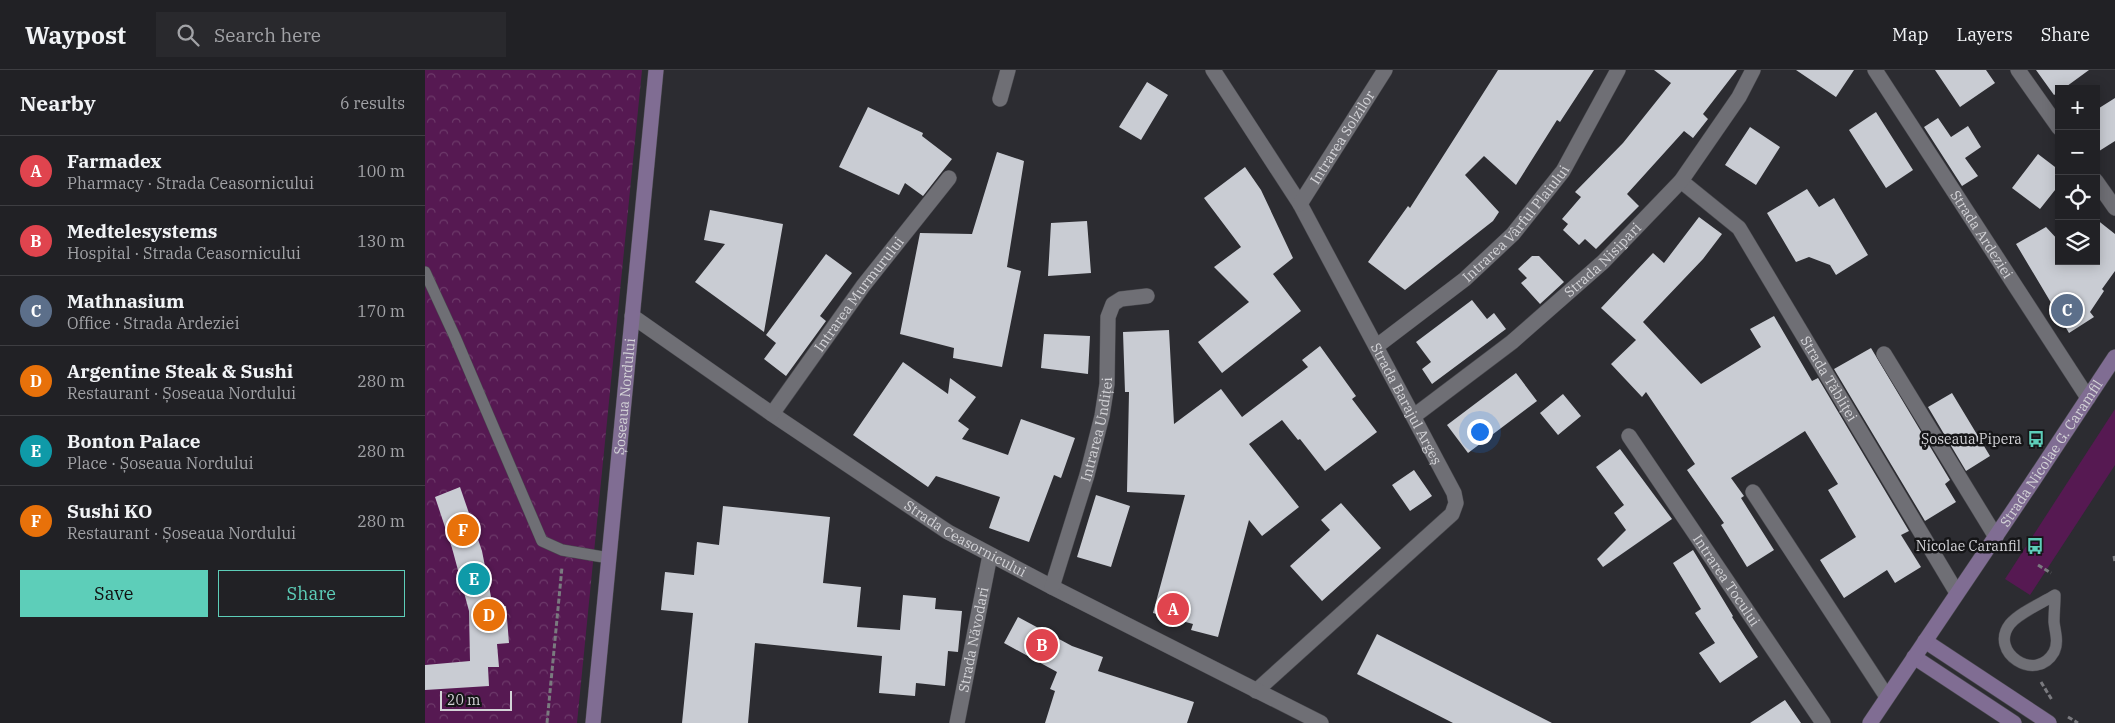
<!DOCTYPE html>
<meta charset="utf-8">
<style>
:root{--surface:#212125;--page:#29292d;--text:#f1f3f6;--muted:#a2a3a7;--line:#3e3e42;--accent:#5dceb9}
body{margin:0;font-family:"IBM Plex Serif",serif;background:var(--page);color:var(--text)}
.controls{position:absolute;right:15px;top:15px;display:grid;overflow:hidden;border-radius:0px;box-shadow:0 2px 12px #0003}
.controls button{width:45px;height:45px;display:grid;place-items:center;padding:0;border:0;border-bottom:1px solid var(--line);background:var(--surface);color:var(--text);font:25px sans-serif}
.scale{position:absolute;left:15px;bottom:12px;width:72px;box-sizing:border-box;padding-left:5px;border:2px solid #d3d3d7;border-top:0;font-size:14px;line-height:18px;white-space:nowrap;color:#d3d3d7;-webkit-text-stroke:4px #151517;paint-order:stroke}
.you{position:absolute;left:1054px;top:361px;width:18px;height:18px;margin:-12px;border:4px solid #fff;border-radius:50%;background:#1a73e8;box-shadow:0 0 0 8px #1a73e833}
.badge{display:grid;place-items:center;width:32px;height:32px;border-radius:50%;background:var(--accent);color:#fff;font-size:16px;font-weight:700}
.pin{position:absolute;translate:-50% -50%;border:2px solid #fff;box-shadow:0 1px 5px #0006}
.list{margin:0;padding:0;list-style:none}
h2{display:flex;justify-content:space-between;align-items:center;height:65px;margin:0;padding:0 20px;font-size:21px}
h2 small{font-size:16px;font-weight:400;color:var(--muted)}
.list li{display:grid;grid-template-columns:32px 1fr auto;gap:15px;align-items:center;box-sizing:border-box;height:70px;padding:0 20px;border-top:1px solid var(--line)}
.list b{display:block;font-size:19px;white-space:nowrap}
.list p{margin:0;font-size:16px;white-space:nowrap;color:var(--muted)}
.list em{font-size:16px;font-style:normal;color:var(--muted)}
.actions{display:flex;gap:10px;padding:15px 20px}
.actions a{flex:1;padding:11px 0;border:1px solid var(--accent);border-radius:0px;text-align:center;font-size:18px;color:var(--accent)}
.actions .main{background:var(--accent);color:#111}
.icon{flex:none;width:28px;height:28px;fill:none;stroke:currentColor;stroke-width:2;stroke-linecap:round;stroke-linejoin:round}
.map{position:relative;flex:none;width:1690px;height:653px;overflow:hidden}
header{display:flex;align-items:center;gap:30px;box-sizing:border-box;height:70px;padding:0 25px;background:var(--surface);border-bottom:1px solid var(--line)}
header strong{font-size:24px}
nav{display:flex;gap:28px;margin-inline-start:auto;font-size:18px}
.search{width:350px;height:45px;background:var(--page);display:flex;align-items:center;gap:12px;box-sizing:border-box;padding:0 18px;border-radius:0px;color:var(--muted);font-size:19px}
main{display:flex}
aside{flex:1;background:var(--surface)}
.map>svg:first-child{display:block}
.grass{fill:#561952}
.forest{fill:url(#forest-crowns)}
.building{fill:#c9ccd3}
.lines{fill:none;stroke-linecap:round;stroke-linejoin:round}
.lane-casing{stroke:#49494e;stroke-width:12}
.street-casing{stroke:#49494e;stroke-width:16}
.secondary-casing{stroke:#49494e;stroke-width:16}
.path{stroke:#7a7a7f;stroke-width:3;stroke-dasharray:5 2.5;stroke-linecap:butt}
.lane{stroke:#6f6f75;stroke-width:11}
.street{stroke:#6f6f75;stroke-width:15}
.secondary{stroke:#806d93;stroke-width:15}
.labels{text-anchor:middle;stroke-width:5;stroke-linejoin:round;paint-order:stroke}
.street-label{font-size:14px;fill:#d3d3d7;stroke:#151517}
.poi-label{font-size:14px;fill:#d3d3d7;stroke:#151517;text-anchor:end}
</style>
<header>
<strong>Waypost</strong>
<div class="search"><svg class="icon" aria-label="search" viewBox="0 0 24 24"><circle cx="10" cy="10" r="6"/><path d="M15 15l6 6"/></svg>Search here</div>
<nav><a>Map</a><a>Layers</a><a>Share</a></nav>
</header>
<main>
<aside>
<h2>Nearby<small>6 results</small></h2>
<ul class="list">
<li><span class="badge" style="background:#e0444e">A</span><div><b>Farmadex</b><p>Pharmacy · Strada Ceasornicului</p></div><em>100 m</em></li>
<li><span class="badge" style="background:#e0444e">B</span><div><b>Medtelesystems</b><p>Hospital · Strada Ceasornicului</p></div><em>130 m</em></li>
<li><span class="badge" style="background:#5c6f8a">C</span><div><b>Mathnasium</b><p>Office · Strada Ardeziei</p></div><em>170 m</em></li>
<li><span class="badge" style="background:#e8710a">D</span><div><b>Argentine Steak &amp; Sushi</b><p>Restaurant · Șoseaua Nordului</p></div><em>280 m</em></li>
<li><span class="badge" style="background:#0f9aa8">E</span><div><b>Bonton Palace</b><p>Place · Șoseaua Nordului</p></div><em>280 m</em></li>
<li><span class="badge" style="background:#e8710a">F</span><div><b>Sushi KO</b><p>Restaurant · Șoseaua Nordului</p></div><em>280 m</em></li>
</ul>
<div class="actions"><a class="main">Save</a><a>Share</a></div>
</aside>
<div class="map">
<svg width="1690" height="653" viewBox="0 0 1690 653">
<defs>
<pattern id="forest-crowns" width="20" height="18" patternUnits="userSpaceOnUse" patternTransform="scale(1.25)"><rect width="20" height="18" fill="#561952"/><path d="M2 6a3 3 0 1 1 6 0M12 15a3 3 0 1 1 6 0" fill="none" stroke="#6d3a6a"/></pattern>
</defs>
<rect width="100%" height="100%" fill="#2c2c31"/>
<path class="grass" d="M1690,339V395L1605,525L1580,509Z"/>
<path class="forest" d="M0,0H217L152,653H0Z"/>
<path class="building" d="M1073,0H1169L1135,52L1132,50L1091,115L1059,86L1040,105L1074,142L1068,151L980,220L943,192L983,136L985,138Z
M1229,0H1312L1278,44L1283,49L1268,68L1259,61L1202,124L1214,136L1171,179L1160,169L1154,175L1138,160L1143,154L1137,149L1156,127L1150,122L1198,73L1246,13Z
M1371,0H1429L1411,27Z
M1510,0H1561L1570,13L1535,37Z
M1611,0H1664L1638,19H1634V22L1629,25Z
M722,12L743,25L716,70L694,57Z
M1690,28V71L1671,83V40Z
M443,37L498,63L497,66L527,89L498,126L480,113L474,125L414,97Z
M1451,42L1488,100L1461,118L1424,60Z
M1513,48L1526,67L1543,56L1556,77L1540,88L1553,106L1537,116L1499,57Z
M1325,57L1355,77L1331,115L1300,95Z
M572,82L599,91L582,197L596,201L577,297L528,288L529,278L475,264L495,163L547,164Z
M1613,84L1634,100V115L1615,139L1587,118Z
M820,97L836,120L868,188L848,204L876,241L797,303L773,272L824,232L789,197L816,177L779,128Z
M1382,119L1394,137L1409,128L1443,185L1411,205L1405,195L1384,187L1371,192L1342,143Z
M285,140L358,154L339,262L270,212L300,174L279,170Z
M1274,147L1297,164L1278,189L1218,252L1276,314L1336,277L1325,259L1349,246L1387,311L1393,308L1484,461L1476,465L1496,497L1470,513L1462,500L1419,528L1395,490L1431,467L1403,420L1413,414L1380,361L1306,408L1319,426L1316,428L1349,480L1322,497L1296,455L1299,453L1262,400L1270,394L1221,322L1217,327L1186,294L1211,270L1176,238L1228,183L1239,193Z
M1671,149L1690,164V201L1677,219L1679,221L1665,242L1669,247L1644,263L1591,174L1621,157L1634,171V191H1671Z
M662,151L666,203L623,206L626,153Z
M401,184L427,203L395,246L401,251L361,306L339,289L351,273L341,265Z
M1107,186H1114L1139,212L1115,234L1096,213L1102,208L1093,199Z
M1047,230L1062,249L1069,243L1081,259L1007,314L997,299L1006,292L991,272Z
M744,260L749,354L796,319L817,347L883,297L877,290L895,276L931,326L927,329L952,362L900,401L875,369L873,370L857,350L824,374L874,437L837,466L824,450L793,567L766,560L768,554L728,543L760,425L702,422L704,322H700L698,262Z
M619,264L665,266L663,304L616,298Z
M1446,278L1525,410L1520,414L1531,432L1500,451L1409,299Z
M478,292L523,324L525,308L551,327L533,351L544,359L537,369L583,385L596,349L650,368L636,408L629,405L604,472L564,458L575,427L511,406L503,417L428,365Z
M1091,303L1112,331L1043,383L1022,355Z
M1527,323L1565,386L1541,401L1503,337Z
M1138,324L1156,346L1133,365L1115,343Z
M1195,379L1247,449L1178,497L1172,489L1201,460L1189,443L1199,435L1171,397Z
M989,400L1007,426L985,441L967,415Z
M35,417L57,481L68,537L81,536L84,573L72,574L74,597H63L64,616L0,620V595L45,591L44,541L27,478L10,427Z
M671,425L705,436L686,497L652,487Z
M916,433L956,478L897,531L865,496L905,460L896,450Z
M298,436L405,447L398,513L436,517L432,557L475,560L478,525L511,528L510,539L537,541L533,582L523,581L520,616L491,613L490,626L454,623L457,586L330,573L323,653H257L268,543L236,540L240,502L269,505L272,472L294,475Z
M1268,480L1308,546L1307,547L1333,587L1295,613L1274,583L1290,573L1270,543L1276,539L1248,493Z
M593,547L647,576L678,587L673,601L769,632L762,653H620L630,621L625,619L632,602L579,573Z
M952,564L1127,653H1028L932,604Z
M1360,630L1376,653H1325Z"/>
<g class="lines">
<g class="lane-casing">
<path id="lane" d="M0,202L30,267L117,471L137,480L184,488
M1630,525C1630,534 1629,543 1629,552C1630,562 1634,572 1629,582C1611,614 1563,582 1585,554C1594,543 1617,533 1630,525Z"/>
</g>
<g class="street-casing">
<g id="street">
<path id="s1" d="M788,0L875,134L1029,423L1031,433L1027,444L831,621"/>
<path id="s2" d="M1450,0L1663,328"/>
<path d="M1593,0L1634,58"/>
<path d="M575,29L583,0"/>
<path id="s3" d="M1256,111L1314,158L1532,523"/>
<path d="M1671,111L1690,138"/>
<path id="s4" d="M875,134L960,0"/>
<path id="s5" d="M207,246L347,344L523,462L627,517L896,653"/>
<path id="s6" d="M952,276L1040,209L1088,164L1138,101L1193,0"/>
<path d="M1459,284L1571,467"/>
<path id="s7" d="M347,344L438,216L524,108"/>
<path id="s8" d="M989,346L1087,272L1178,192L1256,111L1314,27L1328,0"/>
<path id="s9" d="M1204,366L1398,653"/>
<path d="M1328,422L1462,627"/>
<path id="s10" d="M627,517L662,405L677,346L682,314L683,247L688,234L696,229L722,226"/>
<path id="s11" d="M532,653L565,485"/>
</g>
</g>
<g class="secondary-casing">
<g id="secondary">
<path d="M1500,571L1624,653"/>
<path d="M1489,587L1589,653"/>
<path id="s12" d="M168,653L231,0"/>
<path id="s13" d="M1445,653L1606,414L1690,287"/>
</g>
</g>
<path class="path" d="M1689,486L1690,492
M1613,495L1626,503
M1616,612L1627,630
M1643,647L1653,653
M122,653L137,497"/>
<use href="#lane" class="lane"/>
<use href="#street" class="street"/>
<use href="#secondary" class="secondary"/>
</g>
<defs>
<g id="bus-bare" transform="scale(1.35)"><path d="M-5-6H5V4H4V6H2V4H-2V6H-4V4H-5ZM-3.5-4V0h7V-4ZM-3.5 1.2v1.5H-2V1.2ZM2 1.2v1.5H3.5V1.2Z" fill="#5dceb9" stroke="#151517" stroke-width="2.5" paint-order="stroke"/></g>
</defs>
<g fill-rule="evenodd">
<use href="#bus-bare" x="1611" y="369"/>
<use href="#bus-bare" x="1610" y="476"/>
</g>
<g class="labels">
<g class="street-label">
<text dy="5" stroke="none"><textPath href="#s4" startOffset="79">Intrarea Solzilor</textPath></text>
<text dy="5" stroke="none"><textPath href="#s6" startOffset="186">Intrarea Vârful Plaiului</textPath></text>
<text dy="5" stroke="none"><textPath href="#s2" startOffset="196">Strada Ardeziei</textPath></text>
<text dy="5" stroke="none"><textPath href="#s8" startOffset="245">Strada Nisipari</textPath></text>
<text dy="5" stroke="none"><textPath href="#s7" startOffset="148">Intrarea Murmurului</textPath></text>
<text dy="5" stroke="none"><textPath href="#s3" startOffset="250">Strada Tăbliței</textPath></text>
<text dy="5" stroke="none"><textPath href="#s12" startOffset="328">Șoseaua Nordului</textPath></text>
<text dy="5" stroke="none"><textPath href="#s1" startOffset="386">Strada Barajul Argeș</textPath></text>
<text dy="5" stroke="none"><textPath href="#s10" startOffset="164">Intrarea Undiței</textPath></text>
<text dy="5" stroke="none"><textPath href="#s13" startOffset="325">Strada Nicolae G. Caramfil</textPath></text>
<text dy="5" stroke="none"><textPath href="#s5" startOffset="401">Strada Ceasornicului</textPath></text>
<text dy="5" stroke="none"><textPath href="#s9" startOffset="174">Intrarea Tocului</textPath></text>
<text dy="5" stroke="none"><textPath href="#s11" startOffset="85">Strada Năvodari</textPath></text>
</g>
<g class="poi-label">
<text x="1597" y="374">Șoseaua Pipera</text>
<text x="1596" y="481">Nicolae Caranfil</text>
</g>
</g>
</svg>
<div class="controls">
<button>+</button>
<button>−</button>
<button><svg class="icon" aria-label="locate" viewBox="0 0 24 24"><circle cx="12" cy="12" r="6"/><path d="M12 2v4M12 18v4M2 12h4M18 12h4"/></svg></button>
<button><svg class="icon" aria-label="layers" viewBox="0 0 24 24"><path d="M12 4l9 5-9 5-9-5zM3 14l9 5 9-5"/></svg></button>
</div>
<div class="scale">20 m</div>
<div class="you"></div>
<div class="pin badge" style="left:748px;top:539px;background:#e0444e">A</div>
<div class="pin badge" style="left:617px;top:575px;background:#e0444e">B</div>
<div class="pin badge" style="left:1642px;top:240px;background:#5c6f8a">C</div>
<div class="pin badge" style="left:64px;top:545px;background:#e8710a">D</div>
<div class="pin badge" style="left:49px;top:509px;background:#0f9aa8">E</div>
<div class="pin badge" style="left:38px;top:460px;background:#e8710a">F</div>
</div>
</main>
